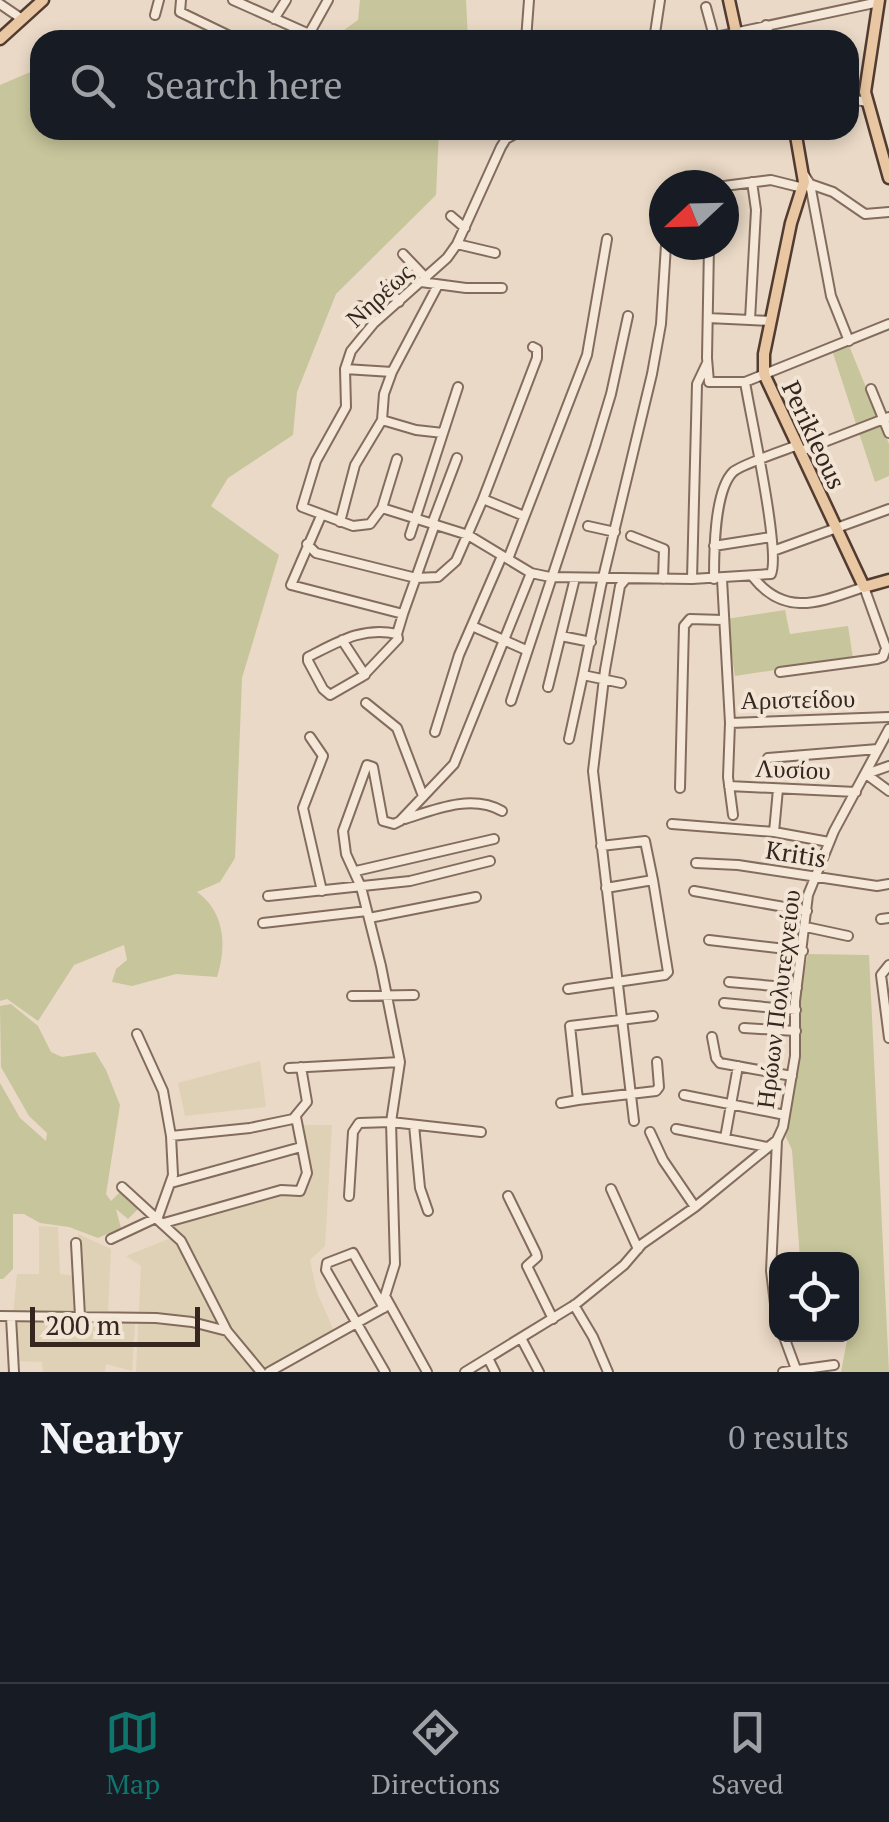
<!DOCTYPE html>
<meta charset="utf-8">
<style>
:root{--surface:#171b24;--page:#20242c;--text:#f1f3f6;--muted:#9ea1a6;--line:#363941;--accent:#0f766e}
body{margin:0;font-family:"PT Serif",serif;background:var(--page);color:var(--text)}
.controls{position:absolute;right:30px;bottom:30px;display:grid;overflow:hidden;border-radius:20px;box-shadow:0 5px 15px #0003}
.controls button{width:90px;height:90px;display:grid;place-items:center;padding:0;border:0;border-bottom:2px solid var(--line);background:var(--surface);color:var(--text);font:50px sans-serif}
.compass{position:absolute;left:649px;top:170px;width:90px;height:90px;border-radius:50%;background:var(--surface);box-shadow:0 5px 15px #0003;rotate:248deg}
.scale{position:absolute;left:30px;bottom:25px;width:170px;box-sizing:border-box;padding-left:10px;border:5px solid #352720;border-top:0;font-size:28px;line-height:35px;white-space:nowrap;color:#352720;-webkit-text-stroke:8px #f2e5d5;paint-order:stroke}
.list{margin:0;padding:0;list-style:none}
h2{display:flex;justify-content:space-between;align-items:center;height:130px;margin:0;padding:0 40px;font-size:42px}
h2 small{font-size:32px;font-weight:400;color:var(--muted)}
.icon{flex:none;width:55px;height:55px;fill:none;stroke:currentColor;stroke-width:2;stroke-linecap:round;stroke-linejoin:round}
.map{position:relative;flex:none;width:889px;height:1372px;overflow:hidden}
.search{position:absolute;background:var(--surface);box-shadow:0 5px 15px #0003;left:30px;right:30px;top:30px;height:110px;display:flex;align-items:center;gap:25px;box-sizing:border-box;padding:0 35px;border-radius:30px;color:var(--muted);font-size:38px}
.sheet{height:310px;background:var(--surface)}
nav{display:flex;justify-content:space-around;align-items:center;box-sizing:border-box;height:140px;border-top:2px solid var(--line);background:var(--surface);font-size:28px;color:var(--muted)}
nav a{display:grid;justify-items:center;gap:5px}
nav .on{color:var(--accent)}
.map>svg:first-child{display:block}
.farmland{fill:#dfd1b5}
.green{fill:#c7c59b}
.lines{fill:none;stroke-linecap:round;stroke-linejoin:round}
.minor-casing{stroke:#836c5e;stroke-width:12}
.major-casing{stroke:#523b31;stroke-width:15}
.minor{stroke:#f5e8d9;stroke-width:8}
.major{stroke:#e9c7a2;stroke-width:10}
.labels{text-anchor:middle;stroke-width:8;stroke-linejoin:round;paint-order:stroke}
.street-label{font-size:25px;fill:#352720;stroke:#f2e5d5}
</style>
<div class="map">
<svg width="889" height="1372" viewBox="0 0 889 1372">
<rect width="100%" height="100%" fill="#ead9c6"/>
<path class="farmland" d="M260,1061L266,1107L185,1116L178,1083Z
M304,1125H332L325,1246L310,1260L317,1292L334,1331L262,1372L233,1339L181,1239L171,1227L278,1194L304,1193L310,1178Z
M39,1226L58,1227L60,1274L75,1276L77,1315H13L17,1274H39Z
M78,1234L111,1249L108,1315L82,1314Z
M171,1238L191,1268L221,1334L256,1372H136L141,1266L126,1256Z
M78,1319L135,1323L132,1371L106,1364L105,1372H43L42,1362L14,1361L13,1322Z"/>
<path class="green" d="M360,0H466L468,40H330L358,20Z
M40,68V130H439L436,195L336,294L297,392L293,435L228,478L211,506L279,555L242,678L235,858L220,882L197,892C225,912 227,946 217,977L176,974L132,986L112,982L116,969L127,960L124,945L74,965L38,1021L7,999L0,1001V85Z
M848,343L889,444V476L875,482L832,350Z
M785,610L790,634L848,626L853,658L735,676L726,619Z
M808,954L869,955L889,1372H841L848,1335L852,1334V1260L800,1259L792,1150L786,1137L801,984Z
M11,1004L38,1026L51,1052L62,1057L95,1052L106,1070L120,1105L106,1194L111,1201L120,1192L138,1209L128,1219L116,1209L121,1228L98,1238L69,1227L40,1223L24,1214H13V1269L3,1279H0V1083L20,1118L46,1141L47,1133L29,1116L1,1067L0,1006Z"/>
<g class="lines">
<g class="minor-casing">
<path id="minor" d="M181,0L180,12L238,40
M233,0L309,34L328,0
M0,4L22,19
M706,7L715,40
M155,15L159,0
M274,19L286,0
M766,25L771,40
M715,37L879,2
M526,40L529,0
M654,40L660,0
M849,99L868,102
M805,176L810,184L831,296L849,341
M752,182L756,210L750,320L771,321
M810,184L833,192L865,214L889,212
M724,186L771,180L803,188
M451,216L465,228
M457,244L495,253
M709,245L707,358L709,382H745L889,324
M403,254L426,278
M421,282L466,288H502
M385,285L399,302
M360,306L374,323
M708,318L750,320
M392,372L438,285
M871,389L889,433
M382,420L416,430L443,433
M801,451L889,417
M397,459L382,508L370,524L353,526L302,507L316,461L346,407L345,369L351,351L374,323L447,258L457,244L501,147L506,139L522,130
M382,508L468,535L531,573L550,577L692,579L771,574C781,552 750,414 745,382
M321,516L291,585L403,614L435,524
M524,516L483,499L537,358V349L533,347
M340,522L355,465L382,420L384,394L392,372L345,369
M432,524L457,458
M588,526L615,532
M410,535L458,387
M631,536L664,549L663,579
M307,544L316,553L416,578L438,577L456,561L483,499
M714,546L771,537
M773,551L889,509
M508,559L587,355L607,239
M753,577C786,619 822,601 864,587L886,648L883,657L877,659L780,672
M692,579L697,384L707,363
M714,579C714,553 714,491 733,472C740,465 785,450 798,445
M722,579L730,723L889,717
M625,580L620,586L605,670L593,771L634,1121
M472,626L526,650
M397,634L398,639L363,676L330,695L323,689L308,661V657C338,642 363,626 397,634L403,614
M561,636L591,642
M342,640L365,675
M583,675L601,586L652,374L661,324L666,245
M548,687L575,578
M511,701L595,447L611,394L628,316
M366,703L397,728L423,796
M730,723L728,777L733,815
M435,732L459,655L502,556
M310,737L323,756L303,808L322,891
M569,739L583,675L621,683
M768,758L878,749
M866,774L889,791
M866,774L889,766
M729,786L856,792
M680,788L684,626L690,619L723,620
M405,819C436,809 472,794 502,811
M672,824L774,832L829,842
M774,832L778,789
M601,846L645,841L653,880L606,888
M696,863L738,865L877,886L889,884
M356,871L494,839
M694,891L807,911
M268,896L410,881L490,861
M369,918L476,897
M881,919L889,918
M263,923L367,911
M806,927L848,936
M709,940L803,951
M889,965L881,975L889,1038
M729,982L797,988
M568,989L665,975L668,972L653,880
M352,996L414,995
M724,1003L796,1010
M653,1016L570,1026L578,1100L656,1091L659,1087L657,1062
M744,1028L796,1031
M712,1037L716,1058L720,1063L792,1076
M289,1068L400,1062
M684,1095L785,1115
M561,1103L578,1100
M414,1125L420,1188L428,1211
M676,1129L767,1147
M650,1132L663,1160L695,1207
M171,1136L250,1128L293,1119L307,1102L301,1067
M725,1138L738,1066
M171,1183L301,1147
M122,1187L181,1241L227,1331L261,1372
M611,1189L638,1249
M349,1196L353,1132L359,1123L391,1122L481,1132
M508,1196L536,1253L537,1257L527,1266L553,1319
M164,1223L281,1190L300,1191L307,1173L296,1117
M111,1239L158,1217L173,1175L171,1136L163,1091L137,1034
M76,1243L80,1316
M574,1305L593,1337L608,1372
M384,1308L353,1253L327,1263L326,1270L385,1372
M776,1312L771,1271L777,1140
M0,1316L156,1318L192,1322L227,1331
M11,1317L14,1372
M783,1334L797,1372
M521,1338L539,1372
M488,1358L495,1372
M269,1372L387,1306
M427,1372L385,1296L395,1264L391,1122L400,1062L381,966L361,887L346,854L343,831L367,765L373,767L383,821L394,824L400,821L454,764L531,573
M465,1372L576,1304L624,1265L642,1244L695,1207L777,1140L783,1127L795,1056V1001L808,895L834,831L889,729
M783,1372L834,1365"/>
</g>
<g class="major-casing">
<path id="major" d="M729,0L736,32L744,40
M879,0L865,92L889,178
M0,39L43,0
M795,130L804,182L791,223L764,354V374L864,587L889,580"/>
</g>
<use href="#minor" class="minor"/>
<use href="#major" class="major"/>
</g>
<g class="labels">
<g class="street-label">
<text transform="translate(379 295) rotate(-43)" y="9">Νηρέως</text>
<text transform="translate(814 435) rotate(65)" y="9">Perikleous</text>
<text transform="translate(798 699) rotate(-1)" y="9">Αριστείδου</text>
<text transform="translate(793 769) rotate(2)" y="9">Λυσίου</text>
<text transform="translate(796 854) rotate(9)" y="9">Kritis</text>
<text transform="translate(778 999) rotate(-83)" y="9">Ηρώων Πολυτεχνείου</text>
</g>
</g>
</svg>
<div class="controls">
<button><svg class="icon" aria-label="locate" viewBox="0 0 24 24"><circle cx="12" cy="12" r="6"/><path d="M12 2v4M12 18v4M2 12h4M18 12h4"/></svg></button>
</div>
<svg class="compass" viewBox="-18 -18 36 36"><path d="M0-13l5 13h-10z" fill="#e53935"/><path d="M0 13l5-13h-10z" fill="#9ea1a6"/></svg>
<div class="scale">200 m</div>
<div class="search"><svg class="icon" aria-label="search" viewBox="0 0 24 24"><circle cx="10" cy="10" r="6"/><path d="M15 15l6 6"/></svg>Search here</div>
</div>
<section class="sheet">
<h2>Nearby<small>0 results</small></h2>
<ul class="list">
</ul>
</section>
<nav>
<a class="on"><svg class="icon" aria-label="map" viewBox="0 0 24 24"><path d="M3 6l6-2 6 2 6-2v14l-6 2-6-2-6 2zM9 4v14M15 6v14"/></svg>Map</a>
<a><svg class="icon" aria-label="directions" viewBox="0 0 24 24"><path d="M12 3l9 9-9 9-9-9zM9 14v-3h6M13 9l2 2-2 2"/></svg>Directions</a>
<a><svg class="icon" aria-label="saved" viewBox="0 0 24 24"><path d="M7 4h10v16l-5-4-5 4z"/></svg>Saved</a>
</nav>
